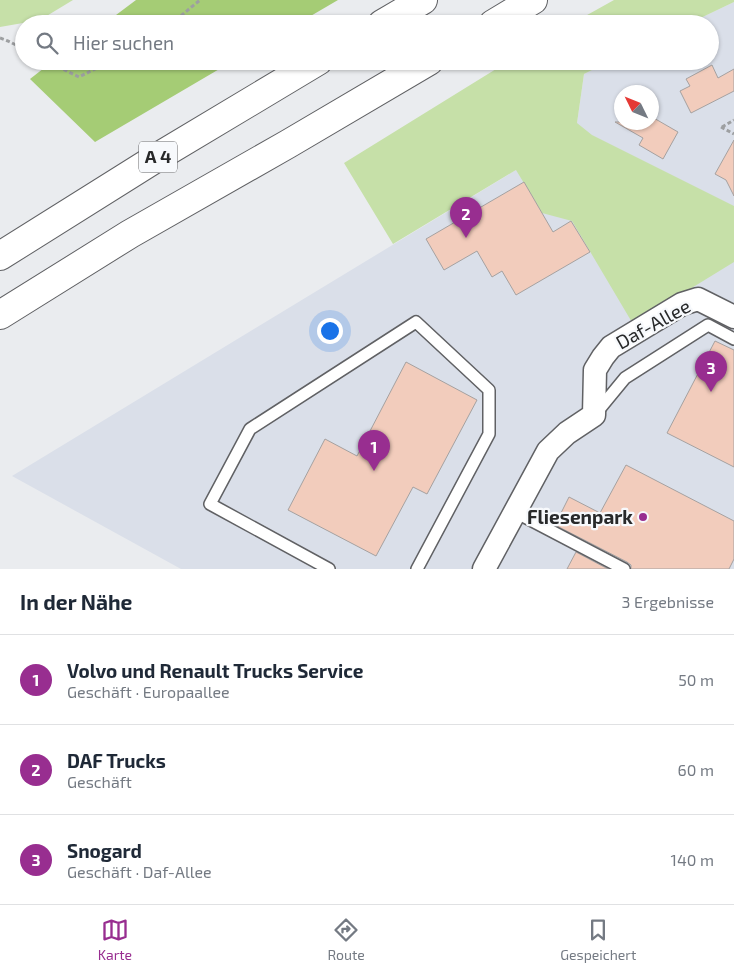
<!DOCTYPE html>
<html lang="de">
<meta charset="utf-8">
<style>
:root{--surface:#fff;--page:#f2f2f3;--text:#1f2937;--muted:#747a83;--line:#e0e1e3;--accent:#982e90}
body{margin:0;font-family:"Exo 2",sans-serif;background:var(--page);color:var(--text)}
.compass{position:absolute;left:614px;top:85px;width:45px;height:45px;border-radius:50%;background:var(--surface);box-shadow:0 1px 4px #0004;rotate:313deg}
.you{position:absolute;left:329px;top:330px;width:18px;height:18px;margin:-12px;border:4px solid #fff;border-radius:50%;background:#1a73e8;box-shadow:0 0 0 8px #1a73e833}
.badge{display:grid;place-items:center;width:32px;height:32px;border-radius:50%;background:var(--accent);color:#fff;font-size:16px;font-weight:700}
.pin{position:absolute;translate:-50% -41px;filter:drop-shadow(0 1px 2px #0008)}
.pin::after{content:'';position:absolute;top:26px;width:18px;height:15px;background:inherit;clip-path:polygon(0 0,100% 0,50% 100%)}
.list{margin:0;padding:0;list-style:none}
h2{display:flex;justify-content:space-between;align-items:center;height:65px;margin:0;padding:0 20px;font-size:21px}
h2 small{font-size:16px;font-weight:400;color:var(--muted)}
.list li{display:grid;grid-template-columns:32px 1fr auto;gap:15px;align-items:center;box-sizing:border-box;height:90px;padding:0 20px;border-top:1px solid var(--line)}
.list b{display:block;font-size:19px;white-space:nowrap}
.list p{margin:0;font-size:16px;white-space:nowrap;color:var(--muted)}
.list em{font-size:16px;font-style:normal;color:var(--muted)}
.icon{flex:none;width:28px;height:28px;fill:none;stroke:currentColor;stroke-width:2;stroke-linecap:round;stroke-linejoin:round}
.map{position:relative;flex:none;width:734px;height:569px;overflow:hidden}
.search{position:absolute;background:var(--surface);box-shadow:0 1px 4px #0004;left:15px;right:15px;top:15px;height:55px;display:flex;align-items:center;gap:12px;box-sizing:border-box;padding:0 18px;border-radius:28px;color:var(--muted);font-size:19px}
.sheet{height:335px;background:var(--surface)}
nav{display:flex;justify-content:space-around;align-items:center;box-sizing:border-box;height:70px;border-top:1px solid var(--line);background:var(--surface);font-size:14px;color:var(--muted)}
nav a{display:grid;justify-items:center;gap:2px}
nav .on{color:var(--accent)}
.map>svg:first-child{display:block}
.built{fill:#dadfe9;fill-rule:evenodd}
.green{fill:#c6e0a8}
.forest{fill:#a5cc75}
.building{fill:#f2ccbc;stroke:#a5a1a0}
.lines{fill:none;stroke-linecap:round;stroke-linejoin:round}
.service-casing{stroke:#606164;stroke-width:14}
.minor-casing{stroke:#606164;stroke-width:25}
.motorway-casing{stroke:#606164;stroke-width:30}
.path{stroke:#9d9fa1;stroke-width:3;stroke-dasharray:4 2.5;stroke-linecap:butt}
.service{stroke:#fff;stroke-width:11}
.minor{stroke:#fff;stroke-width:22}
.motorway{stroke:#fff;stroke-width:28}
.poi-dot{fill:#982e90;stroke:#f7f9fc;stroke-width:2}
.labels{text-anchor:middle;stroke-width:4.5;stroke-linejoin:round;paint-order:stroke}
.shield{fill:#f7f9fc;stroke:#666769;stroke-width:1}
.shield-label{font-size:18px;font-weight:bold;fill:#28292a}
.street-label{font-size:19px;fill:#28292a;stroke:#f7f9fc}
.poi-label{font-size:19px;font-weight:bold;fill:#28292a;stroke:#f7f9fc;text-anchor:end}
</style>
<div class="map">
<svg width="734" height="569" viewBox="0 0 734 569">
<rect width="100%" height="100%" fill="#eaecef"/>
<path class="built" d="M734,2V569H181L12,476L516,170L577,123L584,74L610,61H710V24H688ZM622,92H652V122H622Z"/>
<path class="green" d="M0,0H73L40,20L0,27Z
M614,0H734V2L688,24H571Z
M509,61H610L584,74L577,123L592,135L734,206V262L633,324L572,221L542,213L516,170L393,244L344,163Z"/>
<path class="forest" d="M136,0H338L297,24H104Z
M53,61H233L95,142L30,79Z"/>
<path class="building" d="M712,65L718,78L734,69V91L691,113L680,91L690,86L686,79Z
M652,117L678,132L663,159L639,145L643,138L615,122H652Z
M734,140V196L726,180L715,174Z
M524,182L553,232L571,221L590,252L516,295L502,271L492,277L477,251L444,270L426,239Z
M715,341L734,350V467L667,433Z
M406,362L477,400L427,494L413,487L376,556L288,510L325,439L357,456Z
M626,465L734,521V559L729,569H631V565L627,562L555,525L569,497L600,513Z
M576,552L608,569H567Z"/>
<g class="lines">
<g class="service-casing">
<path id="service" d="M597,412L625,378L708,325L734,339
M515,512L624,569
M329,569L210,504L250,429L416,322L489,390V434L417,569"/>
</g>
<g class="minor-casing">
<path id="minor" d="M484,569L548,451L567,433L594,415L595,370L603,357L611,347L682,304L698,299L734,317"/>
</g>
<g class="motorway-casing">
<path id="motorway" d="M382,24L423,0
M493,24L533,0
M0,256L161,155L318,61
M0,315L130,234L288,144L429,61"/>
</g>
<path class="path" d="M171,24L200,0
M0,38L8,41L24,49
M46,61L79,77L111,61
M721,127L734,134
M722,127L734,120"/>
<use href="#service" class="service"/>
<use href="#minor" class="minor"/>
<use href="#motorway" class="motorway"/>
</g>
<circle class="poi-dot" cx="643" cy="517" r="5"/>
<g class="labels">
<rect class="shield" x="139" y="141.5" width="38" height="31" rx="4"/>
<g class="shield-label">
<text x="158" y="163">A 4</text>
</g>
<g class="street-label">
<text transform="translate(653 324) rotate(-29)" y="7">Daf-Allee</text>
</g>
<g class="poi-label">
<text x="633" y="524">Fliesenpark</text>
</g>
</g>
</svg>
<svg class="compass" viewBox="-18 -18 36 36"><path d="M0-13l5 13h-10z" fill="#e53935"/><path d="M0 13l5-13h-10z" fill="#747a83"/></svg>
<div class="you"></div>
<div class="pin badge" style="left:374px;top:471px">1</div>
<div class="pin badge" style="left:466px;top:238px">2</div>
<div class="pin badge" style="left:711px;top:392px">3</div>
<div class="search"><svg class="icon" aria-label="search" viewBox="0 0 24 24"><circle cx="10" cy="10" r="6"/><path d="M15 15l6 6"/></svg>Hier suchen</div>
</div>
<section class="sheet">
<h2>In der Nähe<small>3 Ergebnisse</small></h2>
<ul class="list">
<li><span class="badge">1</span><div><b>Volvo und Renault Trucks Service</b><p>Geschäft · Europaallee</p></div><em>50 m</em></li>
<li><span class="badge">2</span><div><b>DAF Trucks</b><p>Geschäft</p></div><em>60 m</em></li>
<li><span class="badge">3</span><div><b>Snogard</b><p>Geschäft · Daf-Allee</p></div><em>140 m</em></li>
</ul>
</section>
<nav>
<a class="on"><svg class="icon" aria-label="map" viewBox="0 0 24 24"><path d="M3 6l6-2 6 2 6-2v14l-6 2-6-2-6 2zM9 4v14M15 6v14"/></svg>Karte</a>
<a><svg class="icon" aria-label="directions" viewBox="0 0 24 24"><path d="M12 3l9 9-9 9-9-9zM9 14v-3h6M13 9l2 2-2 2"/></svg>Route</a>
<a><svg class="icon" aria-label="saved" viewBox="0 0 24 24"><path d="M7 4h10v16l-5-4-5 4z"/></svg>Gespeichert</a>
</nav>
